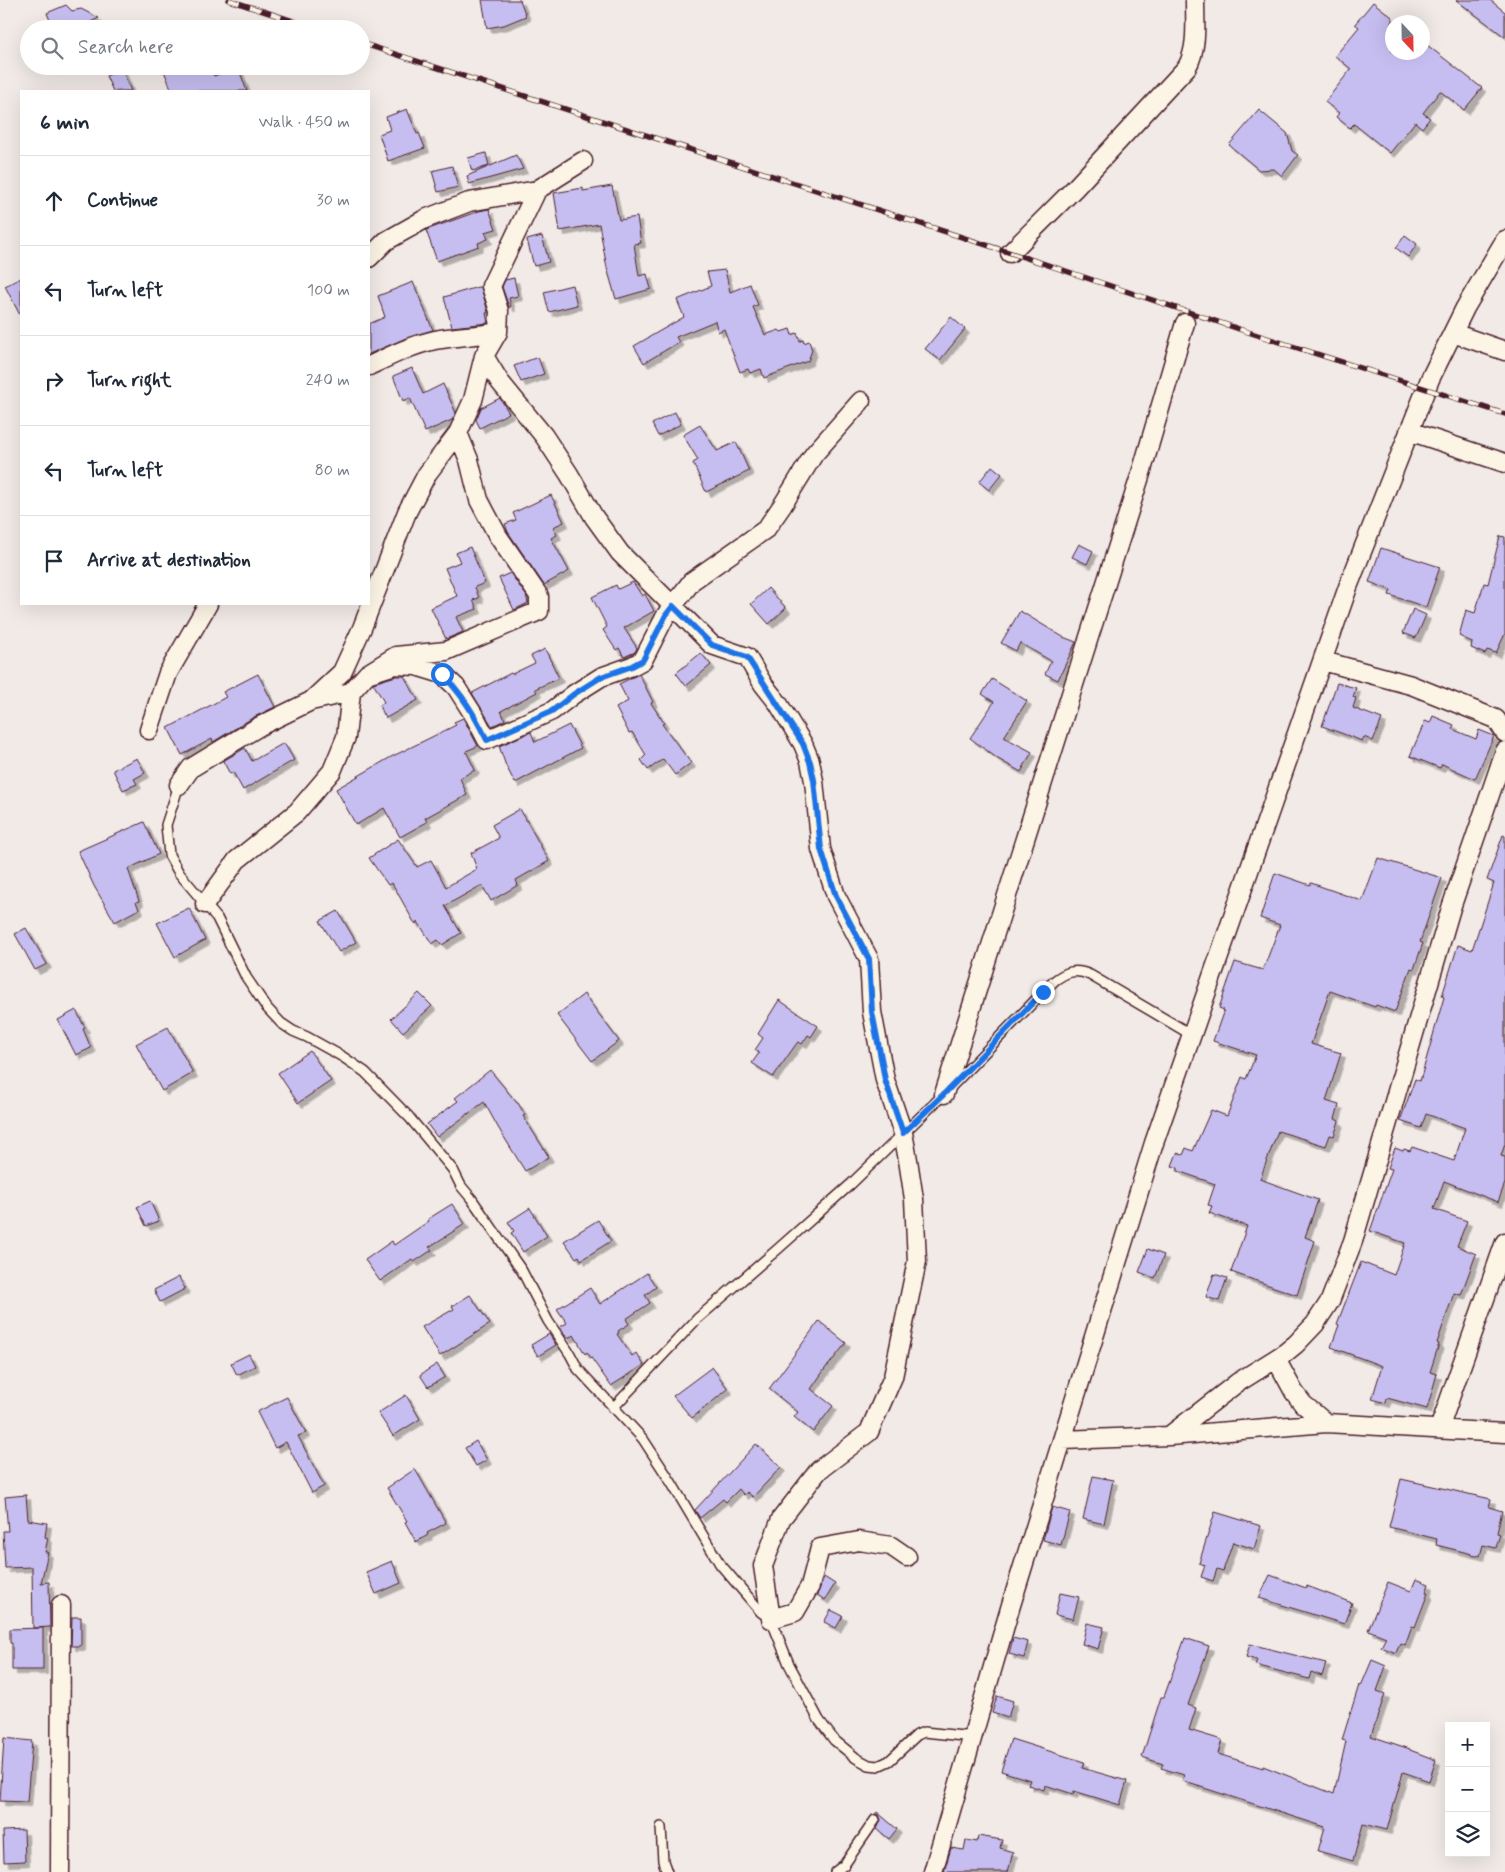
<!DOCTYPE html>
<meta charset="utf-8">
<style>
:root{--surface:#fff;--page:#f6f6f7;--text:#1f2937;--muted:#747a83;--line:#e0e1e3}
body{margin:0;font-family:Mynerve,sans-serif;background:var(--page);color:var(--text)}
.controls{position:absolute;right:15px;bottom:15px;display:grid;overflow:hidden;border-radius:0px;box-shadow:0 5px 20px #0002}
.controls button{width:45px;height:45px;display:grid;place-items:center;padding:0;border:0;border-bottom:1px solid var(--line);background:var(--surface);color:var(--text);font:25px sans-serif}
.compass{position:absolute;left:1385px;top:15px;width:45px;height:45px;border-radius:50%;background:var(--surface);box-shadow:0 5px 20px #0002;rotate:158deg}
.stop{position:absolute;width:15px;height:15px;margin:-11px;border:4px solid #1a73e8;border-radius:50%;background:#fff}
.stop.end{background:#1a73e8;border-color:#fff;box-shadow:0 1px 5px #0008}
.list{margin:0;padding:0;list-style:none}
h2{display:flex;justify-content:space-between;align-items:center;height:65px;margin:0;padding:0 20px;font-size:21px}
h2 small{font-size:16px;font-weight:400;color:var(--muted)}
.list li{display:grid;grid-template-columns:32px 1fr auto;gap:15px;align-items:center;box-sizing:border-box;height:90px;padding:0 20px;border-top:1px solid var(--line)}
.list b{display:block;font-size:19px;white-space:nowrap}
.list em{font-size:16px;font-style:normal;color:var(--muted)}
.icon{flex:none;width:28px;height:28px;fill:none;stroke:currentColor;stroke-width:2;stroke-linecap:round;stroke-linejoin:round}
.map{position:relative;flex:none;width:1505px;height:1872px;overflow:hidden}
.search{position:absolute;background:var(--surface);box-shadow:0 5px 20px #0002;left:20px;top:20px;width:350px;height:55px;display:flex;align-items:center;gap:12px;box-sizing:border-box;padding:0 18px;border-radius:28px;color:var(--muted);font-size:19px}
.panel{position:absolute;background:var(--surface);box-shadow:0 5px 20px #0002;left:20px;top:90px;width:350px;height:515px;border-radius:0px}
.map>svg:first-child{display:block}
.building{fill:#c6bef0;stroke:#4a1f2b;filter:url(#shadow)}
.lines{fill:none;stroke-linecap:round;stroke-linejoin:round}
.lane-casing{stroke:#4a1f2b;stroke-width:12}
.street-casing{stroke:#4a1f2b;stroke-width:21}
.lane{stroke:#fcf5e5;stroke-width:9}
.street{stroke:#fcf5e5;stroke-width:18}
.rail-casing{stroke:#4a1f2b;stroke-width:5.5}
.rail{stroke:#fcf5e5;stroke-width:4;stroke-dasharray:11;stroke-linecap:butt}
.route{stroke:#1a73e8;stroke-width:6}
</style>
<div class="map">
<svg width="1505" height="1872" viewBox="0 0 1505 1872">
<defs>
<filter id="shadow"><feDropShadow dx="4.5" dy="4.5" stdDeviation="0" flood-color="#0004"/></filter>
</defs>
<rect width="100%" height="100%" fill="#f1eae7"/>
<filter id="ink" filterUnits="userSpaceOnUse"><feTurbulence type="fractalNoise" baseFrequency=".02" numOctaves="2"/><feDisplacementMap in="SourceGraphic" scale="10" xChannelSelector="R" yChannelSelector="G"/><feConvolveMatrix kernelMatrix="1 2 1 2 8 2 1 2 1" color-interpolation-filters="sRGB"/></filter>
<g filter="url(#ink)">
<path class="building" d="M482,0H520L526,16L504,25L487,28Z
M1456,0H1490L1505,12V37Z
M1373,2L1392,17V52H1422V41L1482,88L1464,110L1440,91L1423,113L1430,118L1422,128L1415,122L1390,153L1354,124L1350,128L1336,117L1339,113L1325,102L1351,69L1335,56L1359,27L1355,24Z
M66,5L72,11L81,9L99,18L76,29H50L51,23L47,13Z
M162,66H186L188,70L199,66H210L214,76L238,67L247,91H172Z
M122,69L131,91H113L106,76Z
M407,109L417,134L419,133L425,148L388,161L379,134L390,130L386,117Z
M1259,110L1287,133L1292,151L1298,155L1282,176L1274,169L1259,170L1229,145Z
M486,153L489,166L472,171L468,158Z
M516,155L523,169L469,184L467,176Z
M452,166L458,187L438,192L432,171Z
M612,186L619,220L637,217L641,243L634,244L639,276L647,274L651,289L616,299L607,268L599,224L560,231L554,193L583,188V191Z
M489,209L496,229L485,232L488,239L478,243L479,246L437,261L426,230L479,211Z
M1405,235L1417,244L1408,257L1396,248Z
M542,236L549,262L534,266L527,240Z
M725,270L730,292L750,284L758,305L753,307L765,335L779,330L781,332L790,329L792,335L797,333L800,341L803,340L804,343L809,341L812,350L808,361L764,378L761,369L750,373L748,369L740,372L724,329L718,332L715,321L676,337L679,342L644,363L634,346L684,317L677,300L711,286L707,272Z
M21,278V317L5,286Z
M514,278L518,296L509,298L511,307H509L502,287L505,280Z
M413,282L433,330L406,338L369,354V324L385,317L378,296Z
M572,285L577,305L549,312L544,292Z
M478,287H481L488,312L486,313L488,323L452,327L444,297Z
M951,317L965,329L940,360L925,349Z
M538,357L544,374L521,382L514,366Z
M412,368L423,394L443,384L456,413L452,420L425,432L410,398L403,401L393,376Z
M500,398L509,413L480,428L476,420L481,408Z
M675,412L681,424L658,436L652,424Z
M700,425L717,451L736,442L749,471L706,492L693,463L698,460L683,435Z
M992,466L1002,474L989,490L979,482Z
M551,495L564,522L553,527L557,535L551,538L569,571L544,585L508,532L505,524L516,520L513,513Z
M1500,536L1505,537V634L1496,653L1487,650L1485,654L1471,648L1472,642L1459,636L1466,610L1475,613L1484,583L1488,584Z
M1079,544L1093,551L1087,564L1072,557Z
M470,547L485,583L475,587L479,598L473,600L477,609L456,617L463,632L446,639L431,608L457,596L445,568L460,562L456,553Z
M1381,548L1440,567L1426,607L1389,595L1391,590L1369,582Z
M510,573L526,595L528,603L514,610L499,578Z
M633,582L642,596L645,594L654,611L624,628L637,648L635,652L624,657L619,648L616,650L603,630L607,627L592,597L616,585L618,589Z
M768,588L786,608L769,624L751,604Z
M1413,609L1426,615L1416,638L1403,633Z
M1020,611L1063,637L1076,642L1058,680L1045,674L1051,661L1020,643L1016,651L1001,643Z
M545,649L559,678L535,689L537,692L501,711L505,720L492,726L472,693L511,673L512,674L535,663L531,656Z
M701,653L711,665L686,686L676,673Z
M258,674L275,707L254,717L213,742L212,739L182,755L168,728L226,697L223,692Z
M639,674L653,702L651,703L664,723L662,724L691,763L675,775L663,759L648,770L641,760L646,755L632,732L629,733L616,708L628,701L619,684Z
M396,676H404L418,700L386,718L379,706L384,702L373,683Z
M992,679L1027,701L1004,737L1032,752L1021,772L998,759L970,738L994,702L982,694Z
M1337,683L1356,688L1353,697L1356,698L1353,708L1382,719L1373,741L1364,737L1362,741L1322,726Z
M1433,716L1454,725L1452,729L1476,739L1479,730L1494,736L1475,779L1442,764L1440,768L1410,756L1425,721L1430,723Z
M463,718L478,746L466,751L475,770L460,778L467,795L425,818L427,822L400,837L384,808L356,825L336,789L391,757L448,729L456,725L454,722Z
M569,725L581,748L515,783L506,766L499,746L531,732L535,742Z
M284,743L294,760L243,790L233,772L230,774L223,761L245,748L252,761Z
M137,758L145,773L134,779L137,784L123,790L113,770Z
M520,809L549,861L516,880L518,885L491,901L482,885L445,906L461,933L442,945L438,940L432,944L418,922L415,924L392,883L388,885L369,858L398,839L417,867L431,860L446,887L477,869L471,853L499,838L492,825Z
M144,822L159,854L128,869L139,901L136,902L139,909L115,922L94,886L78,851Z
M1503,835L1505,836V1144L1501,1156L1505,1157V1183L1498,1202L1444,1181L1434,1209L1467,1221L1457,1246L1476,1254L1461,1295L1454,1293L1437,1343L1439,1344L1430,1372L1437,1374L1427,1409L1387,1398L1386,1403L1372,1399L1382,1366L1331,1347L1339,1325L1337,1324L1361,1262L1394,1275L1405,1243L1370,1231L1392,1169L1388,1168L1395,1148L1403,1151L1404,1149L1410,1151L1412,1147L1454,1161L1465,1128L1426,1114L1421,1128L1400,1121L1415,1079L1420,1081L1444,997L1442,996L1458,945L1472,950L1494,883L1487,880Z
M1378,858L1442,878L1420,942L1423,943L1414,969L1411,968L1395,1012L1376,1005L1375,1007L1330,991L1311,1044L1341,1053L1326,1101L1339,1105L1335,1119L1339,1121L1334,1136L1330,1135L1326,1146L1278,1131L1260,1179L1318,1200L1305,1237L1315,1241L1297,1295L1231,1272L1247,1226L1209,1213L1212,1206L1208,1205L1215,1184L1178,1171V1168L1172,1166L1177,1153L1183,1155L1186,1148L1193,1151L1211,1110L1227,1116L1242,1077L1246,1079L1256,1055L1213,1041L1224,1010L1219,1008L1235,962L1263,970L1280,925L1260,918L1275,873L1310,885L1311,883L1362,901Z
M189,908L205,940L175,957L157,923Z
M338,911L356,942L339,952L320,921Z
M26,928L47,964L35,970L15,934Z
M419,993L432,1006L403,1032L391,1019Z
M584,994L619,1041L592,1061L557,1015Z
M779,1000L818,1026L811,1037L808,1035L802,1044L799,1042L797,1043L773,1077L752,1063L759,1053L755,1050L763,1038L758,1034Z
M76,1010L85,1028L83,1029L91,1048L76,1055L58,1020Z
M168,1027L193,1073L162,1091L136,1044Z
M310,1051L331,1081L298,1103L278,1073Z
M490,1070L517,1103H518L525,1115L523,1116L549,1157L525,1171L499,1129L484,1102L437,1137L427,1124L458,1101L455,1098Z
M150,1201L159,1221L146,1226L137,1207Z
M452,1204L465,1224L429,1247L432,1250L414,1262L412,1259L380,1281L365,1260L392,1241L394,1245L429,1221L428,1219Z
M530,1208L547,1236L523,1252L511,1233L514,1231L508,1222Z
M598,1220L611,1241L581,1260L579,1256L576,1258L564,1241Z
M1148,1249L1164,1255L1155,1278L1139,1272Z
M647,1273L656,1287L645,1295L650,1303L626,1319L629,1324L618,1331L619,1333L617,1334L632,1356L636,1353L644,1365L611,1386L587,1352L585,1354L574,1335L567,1338L560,1327L567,1323L557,1309L590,1288L600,1304Z
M1214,1274L1227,1278L1219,1301L1206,1297Z
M179,1277L185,1289L160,1302L154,1290Z
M470,1295L490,1324L440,1356L422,1327L454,1309L452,1306Z
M819,1321L846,1343L828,1366H827L811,1389L833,1406L813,1432L794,1417L798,1412L769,1389Z
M549,1334L556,1345L538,1356L531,1345Z
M249,1354L255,1366L237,1375L231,1363Z
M437,1364L445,1377L428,1387L420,1375Z
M712,1367L728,1389L692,1418L673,1396Z
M406,1395L420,1419L393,1436L378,1413Z
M287,1397L306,1433L298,1436L324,1486L312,1493L286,1442L275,1448L257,1412Z
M476,1441L487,1460L476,1466L465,1448Z
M756,1444L781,1467L753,1497L747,1492L744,1495L739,1489L726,1502L723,1499L700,1518L695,1510Z
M415,1469L446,1523L427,1533L428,1535L416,1542L405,1522L407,1521L387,1488Z
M1093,1476L1113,1480L1104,1524L1083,1519Z
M1401,1479L1491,1499L1489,1507L1502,1511L1497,1533L1500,1534L1496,1548L1483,1545L1480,1556L1436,1545L1437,1539L1389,1527Z
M26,1495L28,1520L47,1523L45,1537L48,1538L45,1552H48L41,1583L49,1582L50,1627L33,1628L32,1567L5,1568L3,1531H8L5,1497Z
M1052,1507L1070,1512L1061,1545L1043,1540Z
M1215,1512L1261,1526L1254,1549L1233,1542L1223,1571L1217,1569L1213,1581L1201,1577L1205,1565L1199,1563Z
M392,1561L401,1583L376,1594L366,1572Z
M1270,1575L1306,1588L1307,1586L1352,1603L1344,1624L1259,1598Z
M824,1577L835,1584L825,1600L817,1595Z
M1416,1579L1429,1584L1426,1592L1428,1593L1415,1627L1412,1626L1405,1645L1400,1643L1396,1653L1381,1647L1386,1637L1368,1630L1388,1582L1411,1591Z
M1060,1593L1079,1597L1073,1619L1055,1615Z
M831,1610L843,1616L836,1628L824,1622Z
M72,1617H81V1646H71Z
M1087,1623L1104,1627L1098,1649L1082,1644Z
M43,1628V1670H12V1643H10V1629Z
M1013,1638L1028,1642L1024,1658L1009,1654Z
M1185,1638L1209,1646L1188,1705L1196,1708L1189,1730L1222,1740L1218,1754L1263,1768V1766L1334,1794L1346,1741L1342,1740L1359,1685L1361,1686L1372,1660L1386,1666L1377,1691L1385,1694L1371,1736L1410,1749V1750L1436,1760L1429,1781L1403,1772L1387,1830L1363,1824L1353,1861L1318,1851L1325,1827L1182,1781L1184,1775L1161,1768L1163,1764L1142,1757L1161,1697H1164Z
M1250,1644L1326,1663L1322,1676L1311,1672L1309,1679L1255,1665L1257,1660L1246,1657Z
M997,1696L1013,1701L1008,1718L992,1713Z
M4,1738L32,1741L27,1802L0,1801Z
M1011,1739L1084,1762L1082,1768L1127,1781L1120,1805L1074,1791L1073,1794L1045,1785L1044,1790L1028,1785L1030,1780L1001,1771Z
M877,1812L897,1829L889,1839L877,1829L881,1820L879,1815L875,1814Z
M24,1830L25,1861L4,1862L3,1831Z
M978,1836L1002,1840L1000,1848L1013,1852L1008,1872H944L951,1848L964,1850L966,1840L977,1842Z"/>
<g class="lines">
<g class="lane-casing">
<path id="lane" d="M179,785L166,825L169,855L179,873L217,918L246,977L267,1008L281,1023L293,1031L307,1037L343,1057L365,1072L409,1117L453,1170L461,1186L471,1198L522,1271L548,1321L570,1354L578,1369L643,1439L671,1482L720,1564L761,1612L771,1619L789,1664L819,1720L834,1740L856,1758L869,1765L878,1766L889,1761L917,1735L924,1732L973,1737
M613,1408L697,1319L779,1248L851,1184L944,1094L1054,981C1066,972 1075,968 1090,975L1192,1035
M661,1827L663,1861L667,1872
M835,1872L844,1865L875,1820"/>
</g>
<g class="street-casing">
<path id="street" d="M1010,253L1075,188L1187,67C1198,48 1195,22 1195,0
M369,258L386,241L425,219L469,202L537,190L583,161
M1453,333L1505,351
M484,356L500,382L544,436L569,474L594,517L620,553L712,645L747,657L763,684L778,703L803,744L810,761L814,781L821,849L836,896L869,959L872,1012L885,1080L903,1133L908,1160L914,1199L917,1261L893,1377L869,1432L819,1470L781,1519L763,1566L771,1619L795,1612L810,1586L820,1548L859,1541L891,1546L907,1557
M369,366C390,356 412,345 435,340C456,336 477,336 498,332
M1409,431L1505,463
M1323,661L1411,685L1496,719L1505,733
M367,674L395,665L416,666L442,674L456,687L475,717L487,740L552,711L574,694L601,677L632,666L643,660L666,615L692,581L766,529L782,506L814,454L861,401
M311,701L342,672L362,628L407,512L427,474L458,433L473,400L484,356L498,332L499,311L491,286L537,190
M149,730L168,673L208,604
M179,785L191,768L260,726L311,701L351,692
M205,904L237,860L297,812L332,771L346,737L351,692L367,674L396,656L446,651L539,611V596L498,536L479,500L469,460L458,433
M944,1094L1142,470L1185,323
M1276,1359L1294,1392L1303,1404L1326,1423
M1439,1429L1505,1242
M1169,1436L1237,1383L1285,1353L1296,1344L1315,1324L1330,1301L1353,1241L1451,908L1505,751
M1062,1440L1169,1436L1326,1423L1505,1433
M60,1872L61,1605
M933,1872L1011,1605L1154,1143L1348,587L1430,379L1465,308L1505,240"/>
</g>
<use href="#lane" class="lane"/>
<use href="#street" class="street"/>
<g class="rail-casing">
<path id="rail" d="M229,0L318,29
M361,43L1045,264L1248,332L1505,414"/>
</g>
<use href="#rail" class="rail"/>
</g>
</g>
<g class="lines" filter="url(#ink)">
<path class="route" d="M442,674C462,693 475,716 487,740L552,711L574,694L601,677L632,666L643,660L666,615L673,606L712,645L747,657L803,744L810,762L814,780L821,849L836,896L869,959L872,1012L882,1063L885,1080L903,1133L944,1094L1043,992"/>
</g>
</svg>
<div class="controls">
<button>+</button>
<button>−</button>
<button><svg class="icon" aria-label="layers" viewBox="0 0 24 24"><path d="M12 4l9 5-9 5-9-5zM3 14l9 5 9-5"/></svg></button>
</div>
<svg class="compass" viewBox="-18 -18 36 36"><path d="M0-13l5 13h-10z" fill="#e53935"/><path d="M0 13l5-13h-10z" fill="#747a83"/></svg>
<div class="stop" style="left:442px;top:674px"></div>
<div class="stop end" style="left:1043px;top:992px"></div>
<div class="search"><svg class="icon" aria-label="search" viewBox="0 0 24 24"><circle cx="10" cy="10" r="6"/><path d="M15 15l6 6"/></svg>Search here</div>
<section class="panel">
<h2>6 min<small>Walk · 450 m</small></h2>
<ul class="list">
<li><svg class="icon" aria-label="ahead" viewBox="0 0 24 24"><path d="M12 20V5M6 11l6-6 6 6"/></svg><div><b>Continue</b></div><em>30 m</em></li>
<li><svg class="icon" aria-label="left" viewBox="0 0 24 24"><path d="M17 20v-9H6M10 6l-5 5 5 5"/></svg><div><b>Turn left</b></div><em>100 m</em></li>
<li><svg class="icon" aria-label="right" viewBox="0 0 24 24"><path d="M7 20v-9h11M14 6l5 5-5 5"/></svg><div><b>Turn right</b></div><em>240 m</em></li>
<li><svg class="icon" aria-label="left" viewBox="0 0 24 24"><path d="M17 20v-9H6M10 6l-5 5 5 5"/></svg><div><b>Turn left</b></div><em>80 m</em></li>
<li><svg class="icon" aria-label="arrive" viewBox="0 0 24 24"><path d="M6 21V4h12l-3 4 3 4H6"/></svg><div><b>Arrive at destination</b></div></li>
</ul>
</section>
</div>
